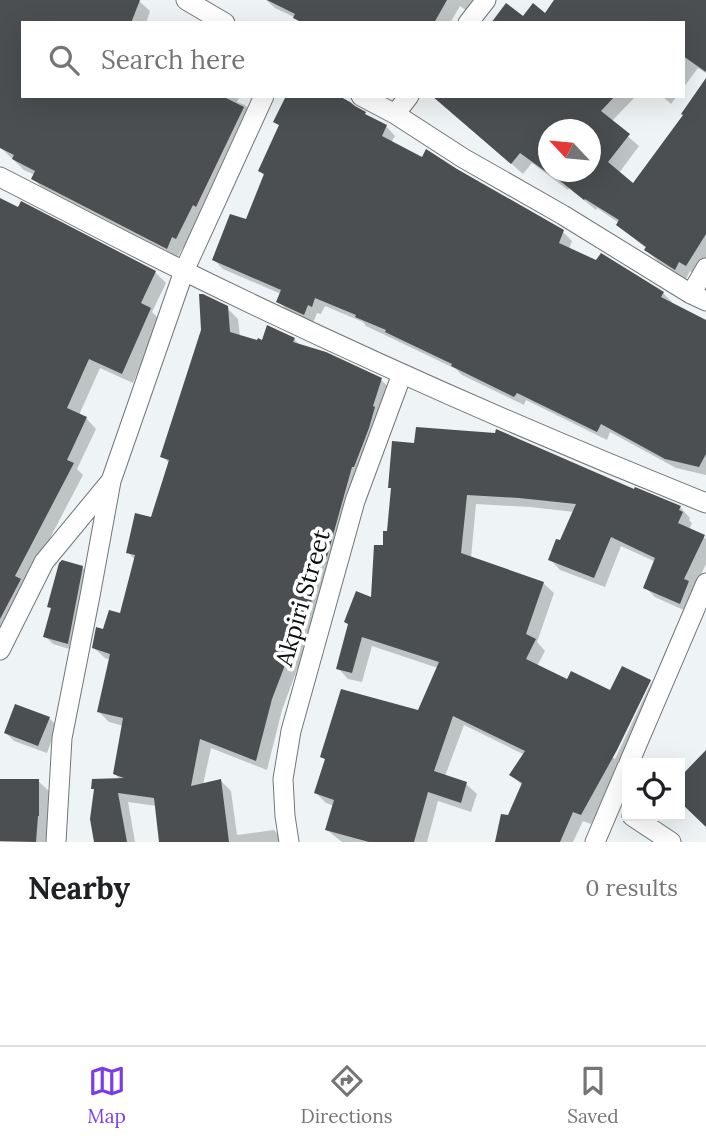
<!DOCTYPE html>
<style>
:root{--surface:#fff;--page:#f6f6f6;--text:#202124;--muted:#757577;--line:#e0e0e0;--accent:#7c3aed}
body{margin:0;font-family:Lora,serif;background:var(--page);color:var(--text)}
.controls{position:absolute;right:21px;bottom:21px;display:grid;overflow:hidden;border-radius:0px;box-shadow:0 7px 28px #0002}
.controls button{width:63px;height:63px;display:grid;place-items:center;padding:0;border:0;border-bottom:2px solid var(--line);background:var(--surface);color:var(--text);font:35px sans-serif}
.compass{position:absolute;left:538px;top:119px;width:63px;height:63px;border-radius:50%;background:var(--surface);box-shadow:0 7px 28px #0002;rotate:296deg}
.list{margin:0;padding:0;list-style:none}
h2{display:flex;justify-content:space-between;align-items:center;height:91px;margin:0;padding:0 28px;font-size:30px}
h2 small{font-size:23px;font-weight:400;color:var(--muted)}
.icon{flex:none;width:38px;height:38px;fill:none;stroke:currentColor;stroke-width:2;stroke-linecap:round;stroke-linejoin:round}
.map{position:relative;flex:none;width:706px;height:842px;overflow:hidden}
.search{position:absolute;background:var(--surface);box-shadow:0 7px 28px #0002;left:21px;right:21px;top:21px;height:77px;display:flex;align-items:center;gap:18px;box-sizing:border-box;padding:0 24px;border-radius:0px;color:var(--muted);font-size:26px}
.sheet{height:203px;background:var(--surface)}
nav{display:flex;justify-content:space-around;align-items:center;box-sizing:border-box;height:98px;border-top:2px solid var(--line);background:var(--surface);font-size:19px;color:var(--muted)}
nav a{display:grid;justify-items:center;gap:4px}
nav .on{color:var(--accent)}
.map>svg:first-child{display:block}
.shadow{fill:#0003;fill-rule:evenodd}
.building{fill:#4b4f51}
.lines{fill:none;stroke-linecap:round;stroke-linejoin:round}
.street-casing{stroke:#717678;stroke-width:21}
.street{stroke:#fff;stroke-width:19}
.labels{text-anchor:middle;stroke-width:7;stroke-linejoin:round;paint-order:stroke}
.street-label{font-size:24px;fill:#0c0e0f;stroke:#fff}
</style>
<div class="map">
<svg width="706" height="842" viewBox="0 0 706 842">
<rect width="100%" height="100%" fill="#eef4f5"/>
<path class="shadow" d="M0,0H138L150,11L146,23H23V96H240L237,102L245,105L255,116L187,249L183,247L177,258L44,189L33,179L35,175L24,170L0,147Z
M266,0H481L471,14L460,6L450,23H300L296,18L275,8Z
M557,0H706V73L698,68L683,88V23L523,18L545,16Z
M706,81V262L697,276L690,271L686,279L659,262L646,250L647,249L630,235L619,224V223L597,208L596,210L569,188L568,190L532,163L523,174L434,96H636L611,122L639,146L619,173L634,186L686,115ZM548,130H590V172H548Z
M662,96H677L671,104Z
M369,118L386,126L395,136L391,143L563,232L572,241L569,249L663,293L672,302L671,304L706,322V475L676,468L610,432L607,440L526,400L524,405L462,375L456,369L366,326L363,322L325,306L321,314L317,313L313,323L288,311L278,301L281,294L223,269L214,260L247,221L265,176L260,171L280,126L275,122Z
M0,200L155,272L166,283L152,312L160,320L133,383L100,368L79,415L86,418L96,429L77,469L83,475L25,586L0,652Z
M227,308L238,319L240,337L258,343L294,339L301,346L381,380L392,390L316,619L282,710L267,770L211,748L203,785L220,780L231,791L237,835L274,830L285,842H161L157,806L128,802L135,842H96V791L93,788L121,780L115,774L124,726L109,722L99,712L110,660L105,658L94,648L104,631L122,616L135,560L128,552L152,519L170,464L162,456Z
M390,487L635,491L680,507L690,518L689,520L692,523L689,530L706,539V564L694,589L690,613L655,597L645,587L656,562L621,546L605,587L560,570L550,559L561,543L574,512L530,507L476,504L471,558L543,583L554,593L537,642L545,651L537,666L568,681L611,693L650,681L651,683H647L612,757L615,759L651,683L660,692L627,761L591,824L583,821L573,842H496L523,786L511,775L525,755L464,725L445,776L466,784L477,794L471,812L438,801L427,842H342L327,830L334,806L326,803L316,793L326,761L322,756L419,712L438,668L372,646L362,682L348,679L338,668L350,626L346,622L372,599L388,533L392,490Z
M82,567L91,576L76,651L53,644L45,636L52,610L49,606Z
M49,718L57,726L47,753L14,741L6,733Z
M0,781H38L50,792L48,842H0Z"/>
<path class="building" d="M0,0H140L131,23H23V96H222L244,107L196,207L193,205L176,239L172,237L167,249L31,179L35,171L12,159L14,155L0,148Z
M267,0H447L434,23H303L293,18L295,14Z
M554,0H706V72L683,56V23H491L506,3L523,16L533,3L545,13Z
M706,78V234L686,266L679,262L675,270L644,250L646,247L616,225L619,220L585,199L584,200L549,172H591V130H549V174L520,153L511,164L432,96H615L601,111L630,134L608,162L633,183L683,115L681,114Z
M286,96H339L350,102L355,106L366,112L365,114L387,125L382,136L422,157L426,149L457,169L564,230L559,243L596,260L601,253L664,292L661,297L706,320V454L699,467L665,459L601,424L597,432L517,393L514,397L451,366L452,364L385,332L386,330L355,317L356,315L315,298L312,307L308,305L304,315L276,302L281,290L212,260L230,214L246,219L264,174L258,171L279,125L273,122Z
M0,198L18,207L21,201L156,271L141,303L151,308L122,374L89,359L67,408L87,417L67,460L74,463L15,576L21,579L0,619Z
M199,294H203L228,306L230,332L257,340L258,338L262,340L267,325L295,338L293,342L326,352L382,378L373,406L375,407L369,428L354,467H352L325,564L321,563L309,611L306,610L272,699L256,761L200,739L191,786L221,779L229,842H159L154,798L118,793L127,842H94L90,819L94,789H91L92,779L124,778L113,774L123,718L97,712L110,654L92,648L96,627L103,629L109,610L120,613L135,555L126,553L135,513L151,517L169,460L160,457L201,330Z
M416,427L495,433L496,429L634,489L635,487L681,506L679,510L683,512L678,523L705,535L684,579L689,581L680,604L643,588L655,558L611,537L594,578L548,560L556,539L560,540L576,504L519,498L467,495L461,553L544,582L526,634L536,639L526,659L567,679L571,671L610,690L622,666L651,680L617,750L581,815L573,812L560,842H495L501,814L508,815L522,783L509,775L525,751L453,716L434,771L467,782L461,803L428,792L414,842H369L325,830L334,800L314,793L325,759L320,757L341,689L418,710L439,662L362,637L352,673L336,669L348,624L344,622L356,591L371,597L374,545H383V531H387L391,488H388L392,441L414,443Z
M62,560L83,566L68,644L43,637L51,608L47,607L59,563Z
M15,704L50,717L38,746L4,733Z
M706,750V827L680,802V777Z
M0,779H39V816H38L36,842L0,841Z"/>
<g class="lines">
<g class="street-casing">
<path id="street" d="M186,0L225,23
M468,23L486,0
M361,96L395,114L463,158L563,215L691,294L706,301
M395,114L409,96
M0,177C61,208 122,241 184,271C355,355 529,432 706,503
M691,294L706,268
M0,650L44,562L110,482
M629,763L706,583
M632,816L671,842
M56,842L62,738L90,596L111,481L184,271L264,96
M289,842L285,816L283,779L291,731L355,501L402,374
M595,842L627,767"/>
</g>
<use href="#street" class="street"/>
</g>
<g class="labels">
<g class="street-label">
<text transform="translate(303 598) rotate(-74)" y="8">Akpiri Street</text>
</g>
</g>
</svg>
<div class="controls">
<button><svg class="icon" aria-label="locate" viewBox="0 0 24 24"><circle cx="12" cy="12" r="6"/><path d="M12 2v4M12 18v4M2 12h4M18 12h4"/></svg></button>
</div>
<svg class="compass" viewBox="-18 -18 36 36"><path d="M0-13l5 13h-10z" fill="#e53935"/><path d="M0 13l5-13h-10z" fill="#757577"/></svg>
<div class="search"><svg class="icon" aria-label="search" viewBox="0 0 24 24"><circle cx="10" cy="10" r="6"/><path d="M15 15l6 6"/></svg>Search here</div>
</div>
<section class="sheet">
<h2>Nearby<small>0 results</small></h2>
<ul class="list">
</ul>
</section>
<nav>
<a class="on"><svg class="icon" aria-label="map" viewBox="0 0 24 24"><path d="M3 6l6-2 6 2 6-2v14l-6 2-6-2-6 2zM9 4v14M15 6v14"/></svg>Map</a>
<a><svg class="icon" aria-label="directions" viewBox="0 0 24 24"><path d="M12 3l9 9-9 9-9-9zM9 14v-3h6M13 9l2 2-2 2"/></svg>Directions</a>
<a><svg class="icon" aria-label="saved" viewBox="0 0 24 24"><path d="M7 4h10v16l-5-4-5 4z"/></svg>Saved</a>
</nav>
